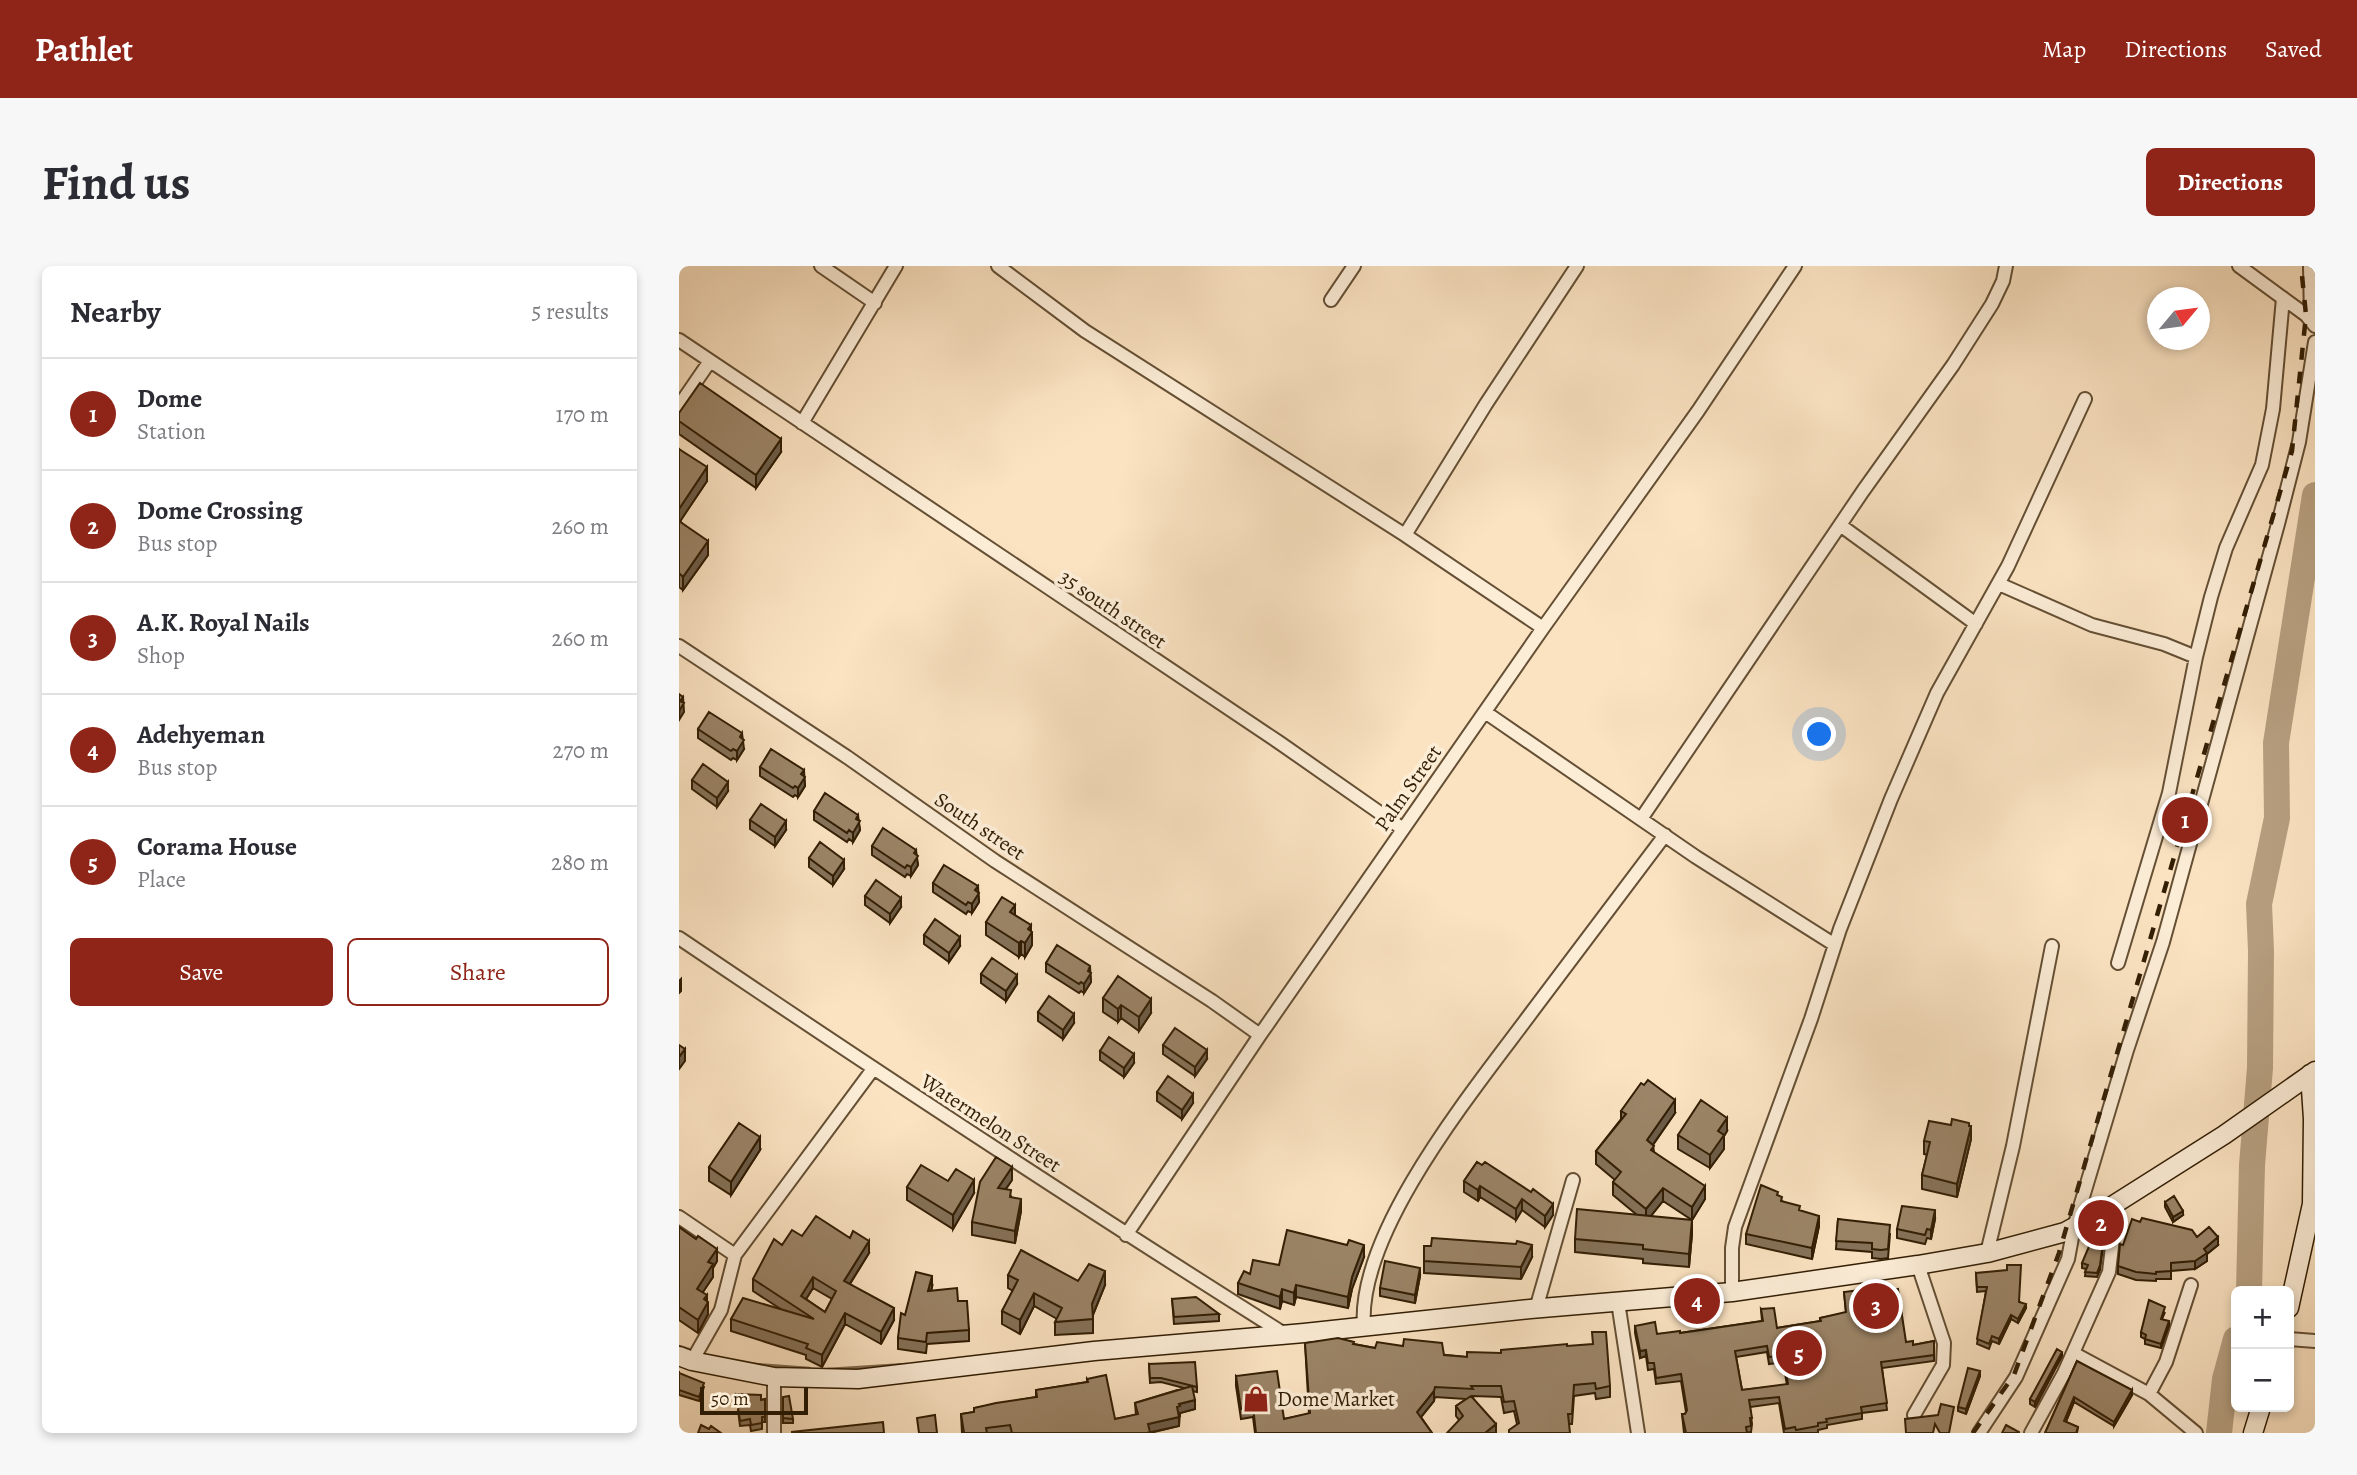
<!DOCTYPE html>
<meta charset="utf-8">
<style>
:root{--surface:#fff;--page:#f7f7f7;--text:#2b2b33;--muted:#7c7c81;--line:#e1e1e2;--accent:#8f2418}
body{margin:0;font-family:Alegreya,serif;background:var(--page);color:var(--text)}
.controls{position:absolute;right:21px;bottom:21px;display:grid;overflow:hidden;border-radius:10px;box-shadow:0 4px 10px #0003}
.controls button{width:63px;height:63px;display:grid;place-items:center;padding:0;border:0;border-bottom:2px solid var(--line);background:var(--surface);color:var(--text);font:35px sans-serif}
.compass{position:absolute;left:1468px;top:21px;width:63px;height:63px;border-radius:50%;background:var(--surface);box-shadow:0 4px 10px #0003;rotate:61deg}
.scale{position:absolute;left:21px;bottom:18px;width:108px;box-sizing:border-box;padding-left:7px;border:4px solid #321e04;border-top:0;font-size:19px;line-height:24px;white-space:nowrap;color:#321e04;-webkit-text-stroke:5px #fcedd7;paint-order:stroke}
.you{position:absolute;left:1141px;top:469px;width:24px;height:24px;margin:-18px;border:5px solid #fff;border-radius:50%;background:#1a73e8;box-shadow:0 0 0 10px #1a73e833}
.badge{display:grid;place-items:center;width:46px;height:46px;border-radius:50%;background:var(--accent);color:#fff;font-size:23px;font-weight:700}
.pin{position:absolute;translate:-50% -50%;border:4px solid #fff;box-shadow:0 2px 7px #0006}
.list{margin:0;padding:0;list-style:none}
h2{display:flex;justify-content:space-between;align-items:center;height:91px;margin:0;padding:0 28px;font-size:30px}
h2 small{font-size:23px;font-weight:400;color:var(--muted)}
.list li{display:grid;grid-template-columns:46px 1fr auto;gap:21px;align-items:center;box-sizing:border-box;height:112px;padding:0 28px;border-top:2px solid var(--line)}
.list b{display:block;font-size:26px;white-space:nowrap}
.list p{margin:0;font-size:23px;white-space:nowrap;color:var(--muted)}
.list em{font-size:23px;font-style:normal;color:var(--muted)}
.actions{display:flex;gap:14px;padding:21px 28px}
.actions a{flex:1;padding:16px 0;border:2px solid var(--accent);border-radius:10px;text-align:center;font-size:24px;color:var(--accent)}
.actions .main{background:var(--accent);color:#fff}
.map{position:relative;flex:none;width:1636px;height:1167px;overflow:hidden;border-radius:10px}
header{display:flex;align-items:center;gap:42px;box-sizing:border-box;height:98px;padding:0 35px;background:var(--accent);color:#fff}
header strong{font-size:33px}
nav{display:flex;gap:38px;margin-inline-start:auto;font-size:24px}
.intro{display:flex;align-items:center;justify-content:space-between;box-sizing:border-box;height:168px;padding:0 42px}
h1{margin:0;font-size:49px}
.button{padding:18px 32px;border-radius:10px;background:var(--accent);color:#fff;font-size:24px;font-weight:700}
main{display:flex;gap:42px;padding:0 42px}
aside{flex:1;background:var(--surface);border-radius:10px;box-shadow:0 4px 10px #0003}
.map>svg:first-child{display:block}
.lines{fill:none;stroke-linecap:round;stroke-linejoin:round}
.stream{stroke:#826c4f;stroke-width:4.5}
.river{stroke:#b7a081;stroke-width:26}
.street-casing{stroke:#644f34;stroke-width:16}
.secondary-casing{stroke:#321e04;stroke-width:21}
.street{stroke:#fcedd7;stroke-width:12}
.secondary{stroke:#fcedd7;stroke-width:18}
.rail{stroke:#321e04;stroke-width:4.5;stroke-dasharray:12 12;stroke-linecap:butt}
.wall{fill:#857259;stroke:#321e04;stroke-width:2;fill-rule:evenodd}
.shaded-wall{fill:#6c5c48;stroke:#321e04;stroke-width:2}
.building{fill:#9b8467;stroke:#321e04;stroke-width:2;fill-rule:evenodd}
.labels{text-anchor:middle;stroke-width:7;stroke-linejoin:round;paint-order:stroke}
.street-label{font-size:21px;fill:#321e04;stroke:#fcedd7}
.poi-label{font-size:21px;fill:#321e04;stroke:#fcedd7;text-anchor:start}
</style>
<header>
<strong>Pathlet</strong>
<nav><a>Map</a><a>Directions</a><a>Saved</a></nav>
</header>
<div class="intro"><h1>Find us</h1><a class="button">Directions</a></div>
<main>
<aside>
<h2>Nearby<small>5 results</small></h2>
<ul class="list">
<li><span class="badge">1</span><div><b>Dome</b><p>Station</p></div><em>170 m</em></li>
<li><span class="badge">2</span><div><b>Dome Crossing</b><p>Bus stop</p></div><em>260 m</em></li>
<li><span class="badge">3</span><div><b>A.K. Royal Nails</b><p>Shop</p></div><em>260 m</em></li>
<li><span class="badge">4</span><div><b>Adehyeman</b><p>Bus stop</p></div><em>270 m</em></li>
<li><span class="badge">5</span><div><b>Corama House</b><p>Place</p></div><em>280 m</em></li>
</ul>
<div class="actions"><a class="main">Save</a><a>Share</a></div>
</aside>
<div class="map">
<svg width="1636" height="1167" viewBox="0 0 1636 1167">
<rect width="100%" height="100%" fill="#fbe3c2"/>
<filter id="stains"><feTurbulence type="fractalNoise" baseFrequency=".00286" numOctaves="4"/><feColorMatrix values="0 0 0 0 .2 0 0 0 0 .09 0 0 0 0 .02 0 0 0 .5 -.17"/></filter>
<radialGradient id="worn" r=".72"><stop offset=".6" stop-color="#630" stop-opacity="0"/><stop offset="1" stop-color="#630" stop-opacity=".3"/></radialGradient>
<g class="lines">
<path class="stream" d="M0,1081L16,1086
M76,1099L130,1103
M149,1104L227,1099"/>
<path class="river" d="M1570,1025L1573,899L1581,802L1582,685L1580,638L1598,552L1597,477L1636,229
M1540,1167L1546,1113L1557,1073"/>
<g class="street-casing">
<path id="street" d="M142,0L196,37
M319,0L406,65L726,269L864,362
M1560,0L1627,49L1636,60
M1631,0L1632,53
M652,34L675,0
M0,74L601,477L724,563
M0,140L31,95
M123,157L217,0
M1161,259L1297,358
M726,269L807,138L898,0
M1320,318L1413,359L1485,378L1517,391
M0,380L168,491L316,595L533,735L581,769
M806,446L1017,591L1156,679
M962,553L1184,225L1274,99L1313,38L1324,15L1327,0
M0,672C200,807 402,940 607,1069
M1439,697L1490,527L1517,391L1532,331L1547,282L1583,199L1594,143L1604,32
M0,951L56,989
M447,969L581,769L864,362L1019,145L1116,0
M1308,987L1334,880L1373,680
M1053,1026V982L1056,961L1132,753L1161,663L1212,533L1258,427L1329,300L1406,133
M939,1036L959,1167
M857,1043L894,914
M685,1061C677,965 799,819 855,743C898,685 942,627 986,569
M1610,1073L1636,1075
M1394,1087L1470,1128L1517,1167
M13,1095L42,1044L56,989L194,803
M1470,1128L1487,1096L1512,1019
M1235,1149L1264,1099L1265,1077L1239,999
M95,1167V1111
M1300,1167L1337,1111L1389,993L1395,961L1448,784L1484,676L1599,258L1620,176L1636,76
M1352,1167L1385,1107L1430,1006L1434,972L1428,943"/>
</g>
<g class="secondary-casing">
<path id="secondary" d="M1610,1042L1633,938L1634,853L1631,808
M0,1090L13,1095L95,1111L179,1113L415,1085L625,1067L851,1043L1053,1026L1239,999L1308,987L1386,966L1428,943L1545,869L1636,805
M1574,1167L1582,1141"/>
</g>
<use href="#street" class="street"/>
<use href="#secondary" class="secondary"/>
<path class="rail" d="M1294,1167L1335,1109L1380,987L1613,185L1627,49L1622,0"/>
</g>
<path class="wall" d="M0,155L102,186L77,222L0,168Z
M0,183L28,215L1,255L29,289L4,324L0,321Z
M19,463L65,483L58,494L54,492L52,494L19,472Z
M81,501L125,510L126,520L119,531L116,529L114,531L81,510Z
M13,514L49,525L38,541L13,523Z
M135,545L179,554L181,564L174,576L170,573L168,576L135,554Z
M71,554L107,564L96,580L71,563Z
M193,580L237,589L239,599L232,610L228,608L226,611L193,589Z
M130,592L165,603L154,619L130,601Z
M254,617L299,626L300,636L293,647L289,645L287,648L254,626Z
M186,630L222,641L211,657L186,639Z
M336,649L353,679L346,691L342,688L340,691L307,669V656Z
M245,669L281,680L270,696L245,678Z
M367,697L411,706L412,716L405,727L402,725L400,727L367,706Z
M302,708L338,718L327,735L302,717Z
M424,732L472,747L460,765L442,752L439,756L424,746Z
M359,746L395,757L384,773L359,755Z
M484,779L528,793L516,810L484,788Z
M421,785L455,797L445,811L421,794Z
M478,826L514,837L503,853L478,835Z
M942,845L996,847L974,879L975,886L1026,933L1013,954L984,935L972,950L1013,968L1010,1001L964,997V993L896,986V973L958,949L934,929V916L936,914L917,898V885L942,853Z
M1272,859L1290,860L1292,873L1278,931L1243,923V909L1248,889L1245,888V875Z
M1048,865L1045,870V883L1031,902L999,883V869Z
M81,884L52,929L30,915V901Z
M798,896L874,949L866,961L843,944L837,954L801,931L799,935L785,926V915Z
M333,914L327,923L342,945L336,977L293,969V956Z
M228,921L295,927L274,963L228,934Z
M1099,930L1103,935L1121,945L1140,960L1133,993L1067,978V968Z
M1486,936L1504,949L1494,956L1486,941Z
M1159,953L1211,968L1209,992L1202,993L1193,992V986L1157,983Z
M1256,953L1252,973L1248,972L1246,978L1218,972V963Z
M1461,956L1518,971L1539,979L1528,988V995L1516,1003L1492,1005V1013H1477V1015L1457,1014L1439,1008V1000Z
M0,961L38,995L34,1002V1011L23,1027L28,1034L29,1048L19,1067L0,1054Z
M123,970L190,987L171,1018L215,1054L202,1078L166,1058L143,1101L127,1093V1089L52,1065V1053L103,1044L74,1025V1013L103,979ZM134,1022L153,1033L146,1046L127,1033Z
M745,980L853,991L842,1013L745,1007Z
M1424,981L1421,1004L1418,1011L1406,1010L1407,1003L1403,1002V997Z
M685,991L673,1023L669,1042L617,1031L615,1039L603,1035L601,1043L559,1028V1017L600,999Z
M1297,1007L1341,1036L1347,1042L1339,1057L1332,1053L1320,1078L1313,1075L1310,1083L1298,1078L1307,1025L1298,1026Z
M329,1009L399,1015L426,1019L414,1049V1067L376,1069V1056L378,1053L355,1040L341,1068L323,1058V1045L334,1025L329,1022Z
M741,1010L736,1037L701,1030V1022Z
M253,1021L252,1025L279,1035L290,1064V1075L248,1078L247,1087L219,1083V1072L226,1049Z
M1165,1026H1189L1227,1076L1234,1079L1255,1075V1095L1203,1102L1208,1144L1183,1147V1153L1148,1159V1162L1139,1164V1167H1105L1100,1137L1071,1141L1073,1158L1072,1166L1005,1167L1003,1148H1006L1007,1146L1002,1115L977,1118L975,1103L969,1104L967,1090L961,1092L956,1067V1060L978,1068L1001,1067L1083,1055L1082,1043L1098,1062L1141,1055V1052L1167,1047ZM1088,1086L1090,1098L1104,1096L1108,1119L1063,1124L1057,1091Z
M493,1033L540,1048V1055L495,1058Z
M1486,1046L1483,1053L1490,1059L1482,1082L1466,1078V1073L1462,1071V1066Z
M626,1077L675,1078L696,1082L788,1091L888,1080L931,1120V1131L917,1133L916,1127L895,1130L893,1158H838L835,1145L825,1147L822,1131L794,1130V1132L817,1167L780,1154L777,1150V1140L787,1133L756,1131L755,1135L742,1151L753,1167H576L574,1151L562,1153L557,1120V1110L605,1153L630,1148Z
M1383,1090L1356,1141L1351,1138V1133Z
M1398,1095L1453,1129L1435,1160L1395,1136L1387,1156L1399,1161L1398,1167H1366Z
M470,1098L518,1121V1126L513,1125L516,1143L501,1147L500,1160L471,1167H283L282,1148L295,1146V1142L357,1131V1124L408,1116V1113L436,1153L457,1149L456,1137L505,1122L482,1116L471,1117Z
M0,1105V1107L25,1121L20,1135L0,1129Z
M1301,1110L1287,1148L1279,1145V1141Z
M57,1128L82,1134L86,1133V1156H83V1163L72,1165L71,1159L61,1160Z
M104,1131L114,1153V1157H104Z"/>
<path class="shaded-wall" d="M102,173V186L77,222V209Z
M28,201V215L0,257V243Z
M29,275V289L4,324V311Z
M4,431L5,446L0,454L1,435Z
M63,467L65,483L58,494V485L61,471Z
M125,504L126,520L119,531V522L122,508Z
M49,516V525L38,541V532Z
M179,549L181,564L174,576V567L177,553Z
M107,555V564L96,580V571Z
M237,584L239,599L232,610V601L235,587Z
M165,594V603L154,619V610Z
M299,620L300,636L293,647V638L296,624Z
M222,632V641L211,657V648Z
M336,639V652L331,646Z
M352,659V668L353,666V679L346,691V677L349,663Z
M281,671V680L270,696V687Z
M342,675V688L340,691V677Z
M411,700L412,716L405,727V718L409,705Z
M338,709V718L327,735V725Z
M2,713V725L0,727V715Z
M472,733V747L460,765V751Z
M442,739V752L439,756V743Z
M395,748V757L384,773V764Z
M6,783V795L0,803V791Z
M528,784V793L516,810V801Z
M455,788V797L445,811V802Z
M514,828V837L503,853V844Z
M996,834V847L968,887V874Z
M1048,852V865L1045,870V883L1031,902V889L1039,865Z
M1292,860V873L1278,931V918Z
M81,871V884L52,929V916Z
M333,901V914L319,934V922Z
M295,914V927L274,963V949Z
M801,920V931L799,935V924Z
M1026,920V933L1013,954V941Z
M984,922V935L967,956V943Z
M342,933V945L336,977V965Z
M843,933V944L837,954V943Z
M874,938V949L866,961V950Z
M1256,944V953L1252,973V964Z
M1504,945V949L1494,956V951Z
M1140,950V960L1133,993V982Z
M1013,954V968L1010,1001V988Z
M1539,971V979L1528,988V995L1516,1003V995L1525,983Z
M190,975V987L165,1027V1015Z
M685,979V991L673,1023L669,1042V1031L673,1011Z
M853,979V991L842,1013V1001Z
M38,983V995L34,1002V1011L18,1035V1023L29,996Z
M741,1002V1010L736,1037V1029Z
M426,1005V1019L413,1051V1038Z
M253,1010V1021L249,1036V1025Z
M134,1011V1022L122,1041V1030Z
M617,1019V1031L615,1039V1027Z
M603,1023V1035L601,1043V1031Z
M355,1027V1040L341,1068V1054Z
M28,1029V1039L29,1036V1048L19,1067V1054L25,1033Z
M1347,1038V1042L1339,1057V1053Z
M215,1042V1054L202,1078V1066Z
M166,1047V1058L143,1101V1089Z
M1332,1049V1053L1320,1078V1073Z
M1490,1055V1059L1482,1082V1078Z
M967,1084V1090L961,1092V1085Z
M1383,1086V1090L1356,1141V1136Z
M1301,1105V1110L1287,1148V1143Z
M1453,1124V1129L1435,1160V1156Z
M755,1125V1135L738,1156V1146Z
M1395,1131V1136L1385,1160V1155Z
M516,1134V1143L501,1147V1150H498V1141L500,1138Z
M500,1151V1160L468,1167L469,1158Z
M817,1158V1167H806Z"/>
<path class="building" d="M21,117L102,173L77,209L0,155V147Z
M0,183L28,201L0,243Z
M0,255L29,275L4,311L0,307Z
M0,428L4,431L1,435L5,437L0,445Z
M30,446L63,467L61,471L65,474L58,485L54,483L52,485L19,463Z
M92,483L125,504L122,508L126,511L119,522L116,520L114,522L81,501Z
M24,498L49,516L38,532L13,514Z
M146,527L179,549L177,553L181,555L174,567L170,564L168,567L135,545Z
M82,538L107,555L96,571L71,554Z
M204,562L237,584L235,587L239,590L232,601L228,599L226,602L193,580Z
M141,576L165,594L154,610L130,592Z
M265,599L299,620L296,624L300,627L293,638L289,636L287,639L254,617Z
M197,614L222,632L211,648L186,630Z
M323,631L336,639L331,646L352,659L349,663L353,666L346,677L342,675L340,677L307,656Z
M256,653L281,671L270,687L245,669Z
M378,679L411,700L409,705L412,707L405,718L402,716L400,718L367,697Z
M313,692L338,709L327,725L302,708Z
M439,710L472,733L460,751L442,739L439,743L424,732Z
M370,730L395,748L384,764L359,746Z
M496,762L528,784L516,801L484,779Z
M430,771L455,788L445,802L421,785Z
M0,779L6,783L0,791Z
M489,810L514,828L503,844L478,826Z
M969,814L996,834L968,874L975,880L972,884L1026,920L1013,941L984,922L967,943L934,916L942,906L917,885L947,848L942,845L962,817L965,819Z
M1022,834L1048,852L1039,865L1045,869L1031,889L999,869Z
M1273,853L1290,857V860H1292L1278,918L1243,909L1251,876L1245,875L1250,855L1272,859Z
M60,857L81,871L52,916L30,901Z
M317,891L333,901L319,922L332,924L331,931L342,933L336,965L293,956L301,916Z
M798,896L803,899L806,896L852,926L854,923L874,938L866,950L843,933L837,943L801,920L799,924L785,915Z
M242,899L269,915L277,903L295,914L274,949L228,921Z
M1082,919L1099,926L1098,929L1103,931L1102,935L1121,940L1120,944L1140,950L1133,982L1067,968Z
M1495,930L1504,945L1494,951L1486,936Z
M1223,940L1256,944L1252,964L1248,963L1246,969L1218,963Z
M898,943L1013,954L1010,988L964,983V979L896,973Z
M137,950L171,972L174,965L190,975L165,1015L215,1042L202,1066L166,1047L143,1089L127,1082L129,1078L52,1053L64,1032L135,1053L74,1013L95,973L103,979L113,964L123,970ZM134,1011L157,1025L146,1046L122,1030Z
M1463,952L1513,964L1518,971L1530,961L1539,971L1525,983L1528,987L1516,995L1492,997V1005L1477,1006V1008L1457,1006L1439,1000L1441,978L1444,979L1453,953L1461,956Z
M1159,953L1211,959L1209,983L1202,984L1193,983V977L1157,975Z
M0,961L17,973L19,970L38,983L29,996L34,998L18,1023L28,1029L25,1033L29,1036L19,1054L0,1041Z
M608,964L668,979L670,974L685,979L673,1011L669,1031L617,1019L615,1027L603,1023L601,1031L559,1017L565,1005L571,1008L574,994L600,999Z
M753,972L837,978L838,975L853,979L842,1001L745,995V980H752Z
M1419,975L1424,977L1421,999L1418,1007L1406,1006L1409,999L1403,997L1411,978H1418Z
M342,984L399,1015L410,998L426,1005L413,1038L414,1053L376,1056L383,1042L355,1027L341,1054L323,1045L339,1014L329,1009Z
M706,995L741,1002L736,1029L701,1022Z
M1328,999H1342L1340,1036L1347,1038L1339,1053L1332,1049L1320,1073L1313,1070L1310,1078L1298,1073L1308,1021H1298L1297,1007L1328,1004Z
M237,1006L253,1010L249,1025L278,1022L279,1035H288L290,1064L248,1067L247,1076L219,1072L222,1047L226,1049Z
M1189,1023V1026H1203L1219,1023L1227,1076L1234,1075V1079L1255,1075V1089L1202,1096L1208,1137L1182,1141L1183,1147L1147,1153L1148,1156L1139,1157V1160L1117,1164L1116,1161L1106,1163L1100,1131L1070,1134L1073,1152H1071L1072,1160L1067,1161L1068,1167H1007L1003,1148H1006L1008,1144L1002,1108L977,1112L975,1097H969L967,1084L961,1085L956,1060L976,1056L978,1068L1001,1065V1067L1084,1055L1082,1043L1095,1042L1098,1062L1142,1055L1141,1052L1167,1046L1165,1026ZM1088,1080L1090,1091L1104,1089L1109,1118L1063,1124L1056,1085Z
M517,1031L540,1048L495,1051L493,1033Z
M1470,1034L1486,1041L1482,1053L1490,1055L1482,1078L1466,1073L1467,1069L1462,1066Z
M913,1066H927L931,1120L917,1123L916,1117L895,1119L893,1148H889L891,1167H830V1164L840,1157L835,1135L825,1136L822,1120H792L794,1123L756,1121L755,1125L738,1146L753,1167H577L574,1141L562,1143L557,1110L598,1105L605,1153L631,1147L626,1077L659,1072L675,1076L674,1078L696,1082L698,1076L724,1080L725,1073L763,1077L765,1089L788,1091V1086L822,1087V1084L888,1078V1080L914,1078Z
M1378,1083L1383,1086L1356,1136L1351,1133Z
M1398,1095L1453,1124L1435,1156L1395,1131L1385,1155L1399,1161L1397,1167H1366Z
M516,1096L518,1121L482,1112H471L470,1098Z
M1289,1102L1301,1105L1287,1143L1279,1141Z
M0,1107L25,1117L20,1131L0,1124Z
M427,1109L436,1153L459,1148L456,1137L513,1120L516,1134L500,1138L501,1140L498,1141L500,1151L469,1158L471,1166L468,1167H333L331,1159L307,1162L308,1167H285L282,1148L295,1146V1142L317,1137L358,1131L357,1124L409,1116L408,1113Z
M57,1128L82,1129V1134L86,1133V1151H83V1157L72,1159L71,1153L61,1155Z
M110,1130L114,1153L104,1152V1131Z
M792,1130L817,1158L806,1167H768L784,1150L777,1140Z
M1262,1138L1275,1141L1270,1167H1261L1256,1158L1254,1167H1227L1226,1153L1259,1149Z
M256,1149L258,1167H240L238,1152Z
M204,1156L205,1167H113V1166Z
M22,1159L30,1163L32,1160L42,1167H19Z
M1327,1159L1340,1166V1167H1323Z"/>
<defs>
<g id="shop-bare" transform="scale(2.1)"><path d="M-5-2.5h2.3a2.7 3.5 0 0 1 5.4 0H5L5.5 6h-11ZM-1.5-2.5h3a1.5 2.3 0 0 0-3 0Z" fill="#8f2418" stroke="#fcedd7" stroke-width="2.5" paint-order="stroke"/></g>
</defs>
<g fill-rule="evenodd">
<use href="#shop-bare" x="577" y="1133"/>
</g>
<g class="labels">
<g class="street-label">
<text transform="translate(434 343) rotate(34)" y="7">35 south street</text>
<text transform="translate(729 522) rotate(-55)" y="7">Palm Street</text>
<text transform="translate(301 560) rotate(34)" y="7">South street</text>
<text transform="translate(312 857) rotate(33)" y="7">Watermelon Street</text>
</g>
<g class="poi-label">
<text x="598" y="1140">Dome Market</text>
</g>
</g>
<rect width="100%" height="100%" filter="url(#stains)"/>
<rect width="100%" height="100%" fill="url(#worn)"/>
</svg>
<div class="controls">
<button>+</button>
<button>−</button>
</div>
<svg class="compass" viewBox="-18 -18 36 36"><path d="M0-13l5 13h-10z" fill="#e53935"/><path d="M0 13l5-13h-10z" fill="#7c7c81"/></svg>
<div class="scale">50 m</div>
<div class="you"></div>
<div class="pin badge" style="left:1506px;top:554px">1</div>
<div class="pin badge" style="left:1422px;top:957px">2</div>
<div class="pin badge" style="left:1197px;top:1040px">3</div>
<div class="pin badge" style="left:1018px;top:1035px">4</div>
<div class="pin badge" style="left:1120px;top:1087px">5</div>
</div>
</main>
